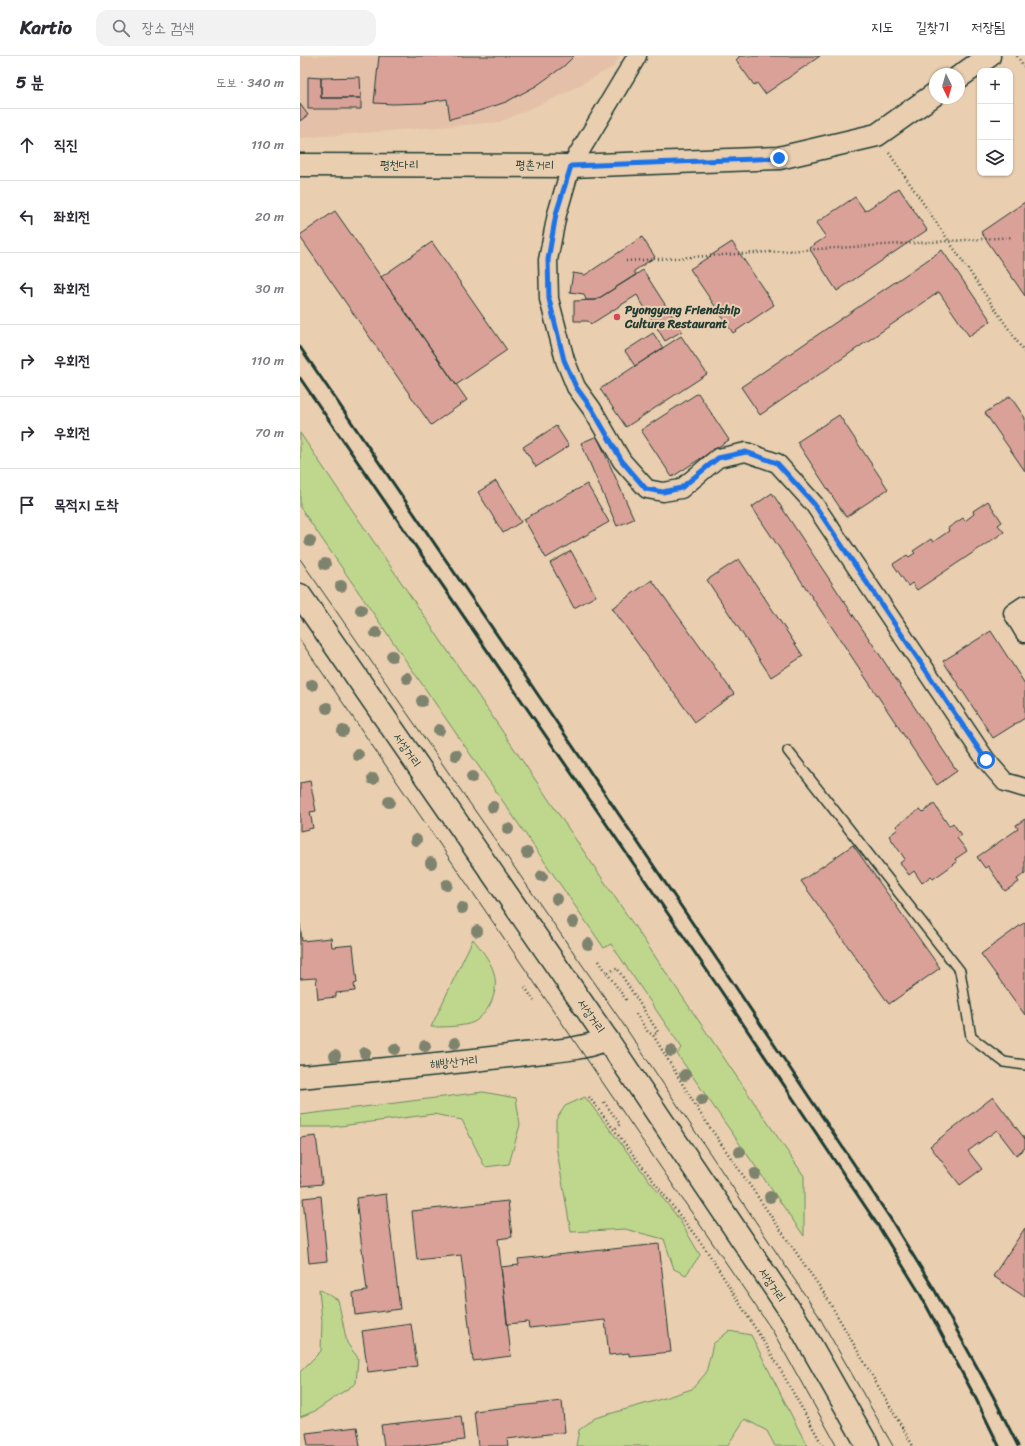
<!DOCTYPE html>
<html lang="ko">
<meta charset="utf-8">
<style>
:root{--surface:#fff;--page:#f2f2f3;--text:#2b2b33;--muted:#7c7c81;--line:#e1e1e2}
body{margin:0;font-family:Sriracha,"Poor Story",sans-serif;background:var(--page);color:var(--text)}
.controls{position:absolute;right:12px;top:12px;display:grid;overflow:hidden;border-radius:8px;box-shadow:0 1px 3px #0004}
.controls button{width:36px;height:36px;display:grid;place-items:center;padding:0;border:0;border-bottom:1px solid var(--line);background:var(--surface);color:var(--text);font:20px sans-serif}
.compass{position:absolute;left:629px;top:12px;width:36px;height:36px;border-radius:50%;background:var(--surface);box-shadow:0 1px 3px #0004;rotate:175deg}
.stop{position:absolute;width:12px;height:12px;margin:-9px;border:3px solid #1a73e8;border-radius:50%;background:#fff}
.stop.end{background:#1a73e8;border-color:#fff;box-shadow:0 1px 4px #0008}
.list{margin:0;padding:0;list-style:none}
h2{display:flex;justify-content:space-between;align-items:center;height:52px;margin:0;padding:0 16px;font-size:17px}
h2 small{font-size:13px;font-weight:400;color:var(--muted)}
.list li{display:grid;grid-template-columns:26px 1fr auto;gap:12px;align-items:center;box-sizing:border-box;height:72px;padding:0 16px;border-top:1px solid var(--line)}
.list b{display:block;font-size:15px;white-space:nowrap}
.list em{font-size:13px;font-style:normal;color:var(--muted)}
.icon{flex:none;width:22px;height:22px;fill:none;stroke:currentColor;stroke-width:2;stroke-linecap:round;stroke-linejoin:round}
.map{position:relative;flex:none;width:725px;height:1390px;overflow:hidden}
header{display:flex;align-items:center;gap:24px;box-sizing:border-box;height:56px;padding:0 20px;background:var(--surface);border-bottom:1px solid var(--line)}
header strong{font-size:19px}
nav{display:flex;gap:22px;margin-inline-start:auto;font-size:14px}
.search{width:280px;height:36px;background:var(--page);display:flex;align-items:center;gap:10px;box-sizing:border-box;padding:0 14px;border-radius:12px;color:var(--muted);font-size:15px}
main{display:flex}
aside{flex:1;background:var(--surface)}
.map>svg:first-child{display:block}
.built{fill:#e4c0a9}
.green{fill:#bed78d;stroke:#6e8a60}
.building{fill:#daa199;stroke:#1f3d34}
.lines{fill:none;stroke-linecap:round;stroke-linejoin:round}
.service-casing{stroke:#1f3d34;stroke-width:12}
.minor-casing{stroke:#1f3d34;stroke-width:21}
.tertiary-casing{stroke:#1f3d34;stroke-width:25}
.secondary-casing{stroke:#1f3d34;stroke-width:25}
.primary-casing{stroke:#1f3d34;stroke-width:25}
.path{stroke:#1f3d34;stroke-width:2.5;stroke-dasharray:1 3;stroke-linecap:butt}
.service{stroke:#e9ceb0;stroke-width:9}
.minor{stroke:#e9ceb0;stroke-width:18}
.tertiary{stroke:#e9ceb0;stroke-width:22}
.secondary{stroke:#e9ceb0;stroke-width:22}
.primary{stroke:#e9ceb0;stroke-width:22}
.tram{stroke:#1f3d34;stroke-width:1}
.rail{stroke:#1f3d34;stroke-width:3}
.tree{fill:#7e836e}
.route{stroke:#1a73e8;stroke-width:5}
.poi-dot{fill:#d1495b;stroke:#e9ceb0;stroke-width:1.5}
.labels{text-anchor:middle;stroke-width:4;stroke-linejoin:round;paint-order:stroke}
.street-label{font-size:12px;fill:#1f3d34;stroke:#e9ceb0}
.poi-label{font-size:12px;font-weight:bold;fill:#1f3d34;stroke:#e9ceb0;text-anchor:start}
</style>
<header>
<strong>Kartio</strong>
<div class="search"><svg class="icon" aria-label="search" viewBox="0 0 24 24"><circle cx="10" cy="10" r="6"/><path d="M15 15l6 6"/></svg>장소 검색</div>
<nav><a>지도</a><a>길찾기</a><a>저장됨</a></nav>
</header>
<main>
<aside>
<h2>5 분<small>도보 · 340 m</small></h2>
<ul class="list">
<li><svg class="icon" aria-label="ahead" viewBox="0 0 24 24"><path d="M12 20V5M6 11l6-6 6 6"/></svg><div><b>직진</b></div><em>110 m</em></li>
<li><svg class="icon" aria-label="left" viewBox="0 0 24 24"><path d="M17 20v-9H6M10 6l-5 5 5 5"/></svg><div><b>좌회전</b></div><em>20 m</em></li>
<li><svg class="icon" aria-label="left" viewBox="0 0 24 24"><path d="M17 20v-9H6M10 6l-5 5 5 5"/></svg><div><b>좌회전</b></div><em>30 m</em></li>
<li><svg class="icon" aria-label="right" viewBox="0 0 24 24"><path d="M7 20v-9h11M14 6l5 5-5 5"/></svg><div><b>우회전</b></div><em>110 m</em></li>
<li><svg class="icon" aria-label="right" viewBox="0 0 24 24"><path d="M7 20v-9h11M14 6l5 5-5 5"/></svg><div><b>우회전</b></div><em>70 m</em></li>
<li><svg class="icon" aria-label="arrive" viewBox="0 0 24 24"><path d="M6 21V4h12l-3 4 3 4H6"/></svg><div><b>목적지 도착</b></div></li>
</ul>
</aside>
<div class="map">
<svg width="725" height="1390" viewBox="0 0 725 1390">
<rect width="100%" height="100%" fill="#e9ceb0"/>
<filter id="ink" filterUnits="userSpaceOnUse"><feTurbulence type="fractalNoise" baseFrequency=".025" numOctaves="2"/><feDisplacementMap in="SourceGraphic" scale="8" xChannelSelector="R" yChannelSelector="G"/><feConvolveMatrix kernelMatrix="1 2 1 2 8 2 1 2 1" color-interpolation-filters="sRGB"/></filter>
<g filter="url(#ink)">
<path class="built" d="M0,0H320L313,11L261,39L200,66L0,82Z"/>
<path class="green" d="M0,377L504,1120V1180L377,998L382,992L311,888L304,892L0,451Z
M173,883C181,893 190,904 194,917C199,935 190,956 174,966C164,971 142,971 131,971Z
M183,1036L216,1042L220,1069L209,1108L185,1111L162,1064L134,1058L32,1071H0V1059Z
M285,1041L379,1163L400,1199L386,1219L374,1213L364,1183L325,1173L271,1176L256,1090V1064L265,1050Z
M19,1233L38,1244L47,1287L58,1302L56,1327L15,1355L0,1361V1316L21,1295L22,1265Z
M429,1275L451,1279L507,1390H475L467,1375L445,1363L427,1390H276L279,1374L295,1362L355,1345L392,1333L406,1317L413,1288Z"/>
<path class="building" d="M79,0H274L264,10L236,30L206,46L173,57L150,63L147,43L123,47L93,48L74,47Z
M439,0H520L465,38L457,27L454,29L436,4L439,1Z
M8,21L21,22V42H61V53H8Z
M60,21L61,42H21V22Z
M0,48L8,59L0,65Z
M599,132L627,174L537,235L509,192L526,181L516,167L555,141L565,155Z
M725,146V240L681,176Z
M35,155L167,344L131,369L0,181V179Z
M342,181L355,201L334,215L336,219L296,244H286L284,238L270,236L273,217L285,219Z
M132,186L207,294L156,329L81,221Z
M432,186L474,249L433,277L390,213Z
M642,194L691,265L669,280L639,236L460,359L441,331Z
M343,214L382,275L365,285L337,239L291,268L288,265H274V245L296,244Z
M353,277L363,292L335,310L325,295Z
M381,280L407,318L326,371L300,333Z
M398,337L429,384L372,421L341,374Z
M710,340L725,362V415L685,357Z
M539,359L588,433L546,461L497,386Z
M256,370L269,390L236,411L223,391Z
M297,380L334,463L317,470L281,387Z
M196,425L221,466L203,477L178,436Z
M287,428L309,466L246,502L224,463Z
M472,437L657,715L637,729L452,451Z
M688,445L702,466L698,469L704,476L617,534L612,527L608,530L593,508L607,499L609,501L615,497L613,495L631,483L633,486L649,475L648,472L663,462L665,465L674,458L673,455Z
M271,495L296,540L274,552L250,507Z
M439,503L503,600L471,621L407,524Z
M352,524L434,638L395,666L312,552Z
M691,575L725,628V662L693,682L643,605Z
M10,725L16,755L10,756L13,772L0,775V727Z
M634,748L649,770L653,767L661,779L657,782L667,795L655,803L657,806L633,823L631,820L622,827L614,815L609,819L600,807L605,803L589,780L598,773L596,770L620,753L623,756Z
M725,763V817L717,823L719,826L705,835L688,810L685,812L677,801L718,773L716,769Z
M553,789L640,912L589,948L501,825Z
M725,866V959L681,898Z
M0,868L2,885L31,882L32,891L53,889L57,927L54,928L55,935L36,937V941L18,943L16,922L0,923Z
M693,1041L725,1083V1092L716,1099L697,1074L668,1095L682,1113L660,1129L630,1090Z
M16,1080L22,1128L2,1130L0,1117V1082Z
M86,1138L100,1253L55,1259L53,1237L67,1235L56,1142Z
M21,1140L27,1205L9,1207L3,1142Z
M208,1145L212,1181L198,1183L211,1300L173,1305L161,1199L117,1204L112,1155Z
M725,1172V1241L693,1220Z
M359,1188L371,1296L329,1300V1297L309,1299L305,1264L229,1272L228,1266L207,1268L201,1211L219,1209L218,1203Z
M111,1268L117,1310L68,1316L62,1275Z
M262,1345L265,1376L207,1383L208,1390H178L174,1355Z
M161,1360L164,1384L114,1390H84L81,1369Z
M57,1371L60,1390H8L6,1377Z"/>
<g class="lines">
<g class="service-casing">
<path id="service" d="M488,695L660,915L671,981L704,1006L725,1009"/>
</g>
<g class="minor-casing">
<path id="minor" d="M337,0L271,110L257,158L248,204L249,243L265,304L276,331L292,353L322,405L347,433L363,436L381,433L418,402L446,396L477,407L514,448L686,704L705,726L725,732
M725,549L713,557L725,577"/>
</g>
<g class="tertiary-casing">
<path id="tertiary" d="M659,21L689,0
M0,109L271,110L479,102L577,79L635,38"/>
</g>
<g class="secondary-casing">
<path id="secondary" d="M0,1021C75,1014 149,1008 224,998C251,995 282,994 307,983"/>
</g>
<g class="primary-casing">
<path id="primary" d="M0,539L307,983L497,1265L568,1390"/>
</g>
<path class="path" d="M717,0L725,12
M589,97L725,297
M326,205L713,181
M299,905L307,917L317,912L358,976L353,979L400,1057L524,1237L613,1390
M307,917L327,945
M225,931L234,945
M336,958L348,976L353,979
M289,1041L407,1195L475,1304L523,1390
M304,1046L320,1068L314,1074"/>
<use href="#service" class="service"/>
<use href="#minor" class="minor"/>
<use href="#tertiary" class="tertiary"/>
<use href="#secondary" class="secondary"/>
<use href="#primary" class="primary"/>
<path class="tram" d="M0,503L317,959L517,1257L593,1390
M0,584L472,1274L537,1390"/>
<path class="rail" d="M0,291L232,630L431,924L590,1162L634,1233L693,1340L718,1390
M0,322L419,932L577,1168L619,1236L675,1341L699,1390"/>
</g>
<g class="tree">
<circle cx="10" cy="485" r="6"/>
<circle cx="25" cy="508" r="6"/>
<circle cx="41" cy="530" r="6"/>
<circle cx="61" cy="554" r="6"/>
<circle cx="76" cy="577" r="6"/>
<circle cx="92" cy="600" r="6"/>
<circle cx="107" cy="622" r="6"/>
<circle cx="12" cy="629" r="6"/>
<circle cx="122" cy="645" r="6"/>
<circle cx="27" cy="652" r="6"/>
<circle cx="139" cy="674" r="6"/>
<circle cx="43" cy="675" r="6"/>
<circle cx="58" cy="699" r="6"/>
<circle cx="156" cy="699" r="6"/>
<circle cx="172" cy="721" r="6"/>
<circle cx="73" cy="723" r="6"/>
<circle cx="89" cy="746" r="6"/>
<circle cx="193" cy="751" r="6"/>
<circle cx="208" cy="773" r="6"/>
<circle cx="116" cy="784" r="6"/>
<circle cx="227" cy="797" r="6"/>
<circle cx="131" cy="807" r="6"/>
<circle cx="242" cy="820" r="6"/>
<circle cx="147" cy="829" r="6"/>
<circle cx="257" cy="843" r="6"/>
<circle cx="162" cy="852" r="6"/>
<circle cx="273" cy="866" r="6"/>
<circle cx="177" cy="875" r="6"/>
<circle cx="288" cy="888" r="6"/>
<circle cx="155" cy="987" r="6"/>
<circle cx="125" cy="990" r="6"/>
<circle cx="95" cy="993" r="6"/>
<circle cx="371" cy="995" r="6"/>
<circle cx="65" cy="997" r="6"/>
<circle cx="35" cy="1000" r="6"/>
<circle cx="385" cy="1019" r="6"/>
<circle cx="402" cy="1044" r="6"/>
<circle cx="440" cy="1096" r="6"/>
<circle cx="455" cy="1118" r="6"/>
<circle cx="470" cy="1141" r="6"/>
</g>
</g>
<g class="lines" filter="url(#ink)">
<path class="route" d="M479,102L271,110L256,158L248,204L249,243L264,304L276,331L292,353L322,405L346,433L363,436L381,432L418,402L446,396L477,407L514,448L686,704"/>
</g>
<circle class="poi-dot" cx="317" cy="261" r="4"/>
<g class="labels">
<g class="street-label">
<text x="99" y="113">평천다리</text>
<text transform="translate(235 109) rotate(1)" y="4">평촌거리</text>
<text transform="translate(107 694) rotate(55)" y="4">서성거리</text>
<text transform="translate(291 960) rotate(55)" y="4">서성거리</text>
<text transform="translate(154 1006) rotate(-5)" y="4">해방산거리</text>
<text transform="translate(472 1229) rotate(56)" y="4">서성거리</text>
</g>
<g class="poi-label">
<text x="325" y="258">Pyongyang Friendship<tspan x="325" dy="14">Culture Restaurant</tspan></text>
</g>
</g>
</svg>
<div class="controls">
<button>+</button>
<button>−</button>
<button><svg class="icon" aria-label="layers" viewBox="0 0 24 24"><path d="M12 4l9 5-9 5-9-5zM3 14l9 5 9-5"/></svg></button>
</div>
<svg class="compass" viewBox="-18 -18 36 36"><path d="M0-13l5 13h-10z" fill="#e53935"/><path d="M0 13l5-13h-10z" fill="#7c7c81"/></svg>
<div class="stop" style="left:686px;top:704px"></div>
<div class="stop end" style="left:479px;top:102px"></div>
</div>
</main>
